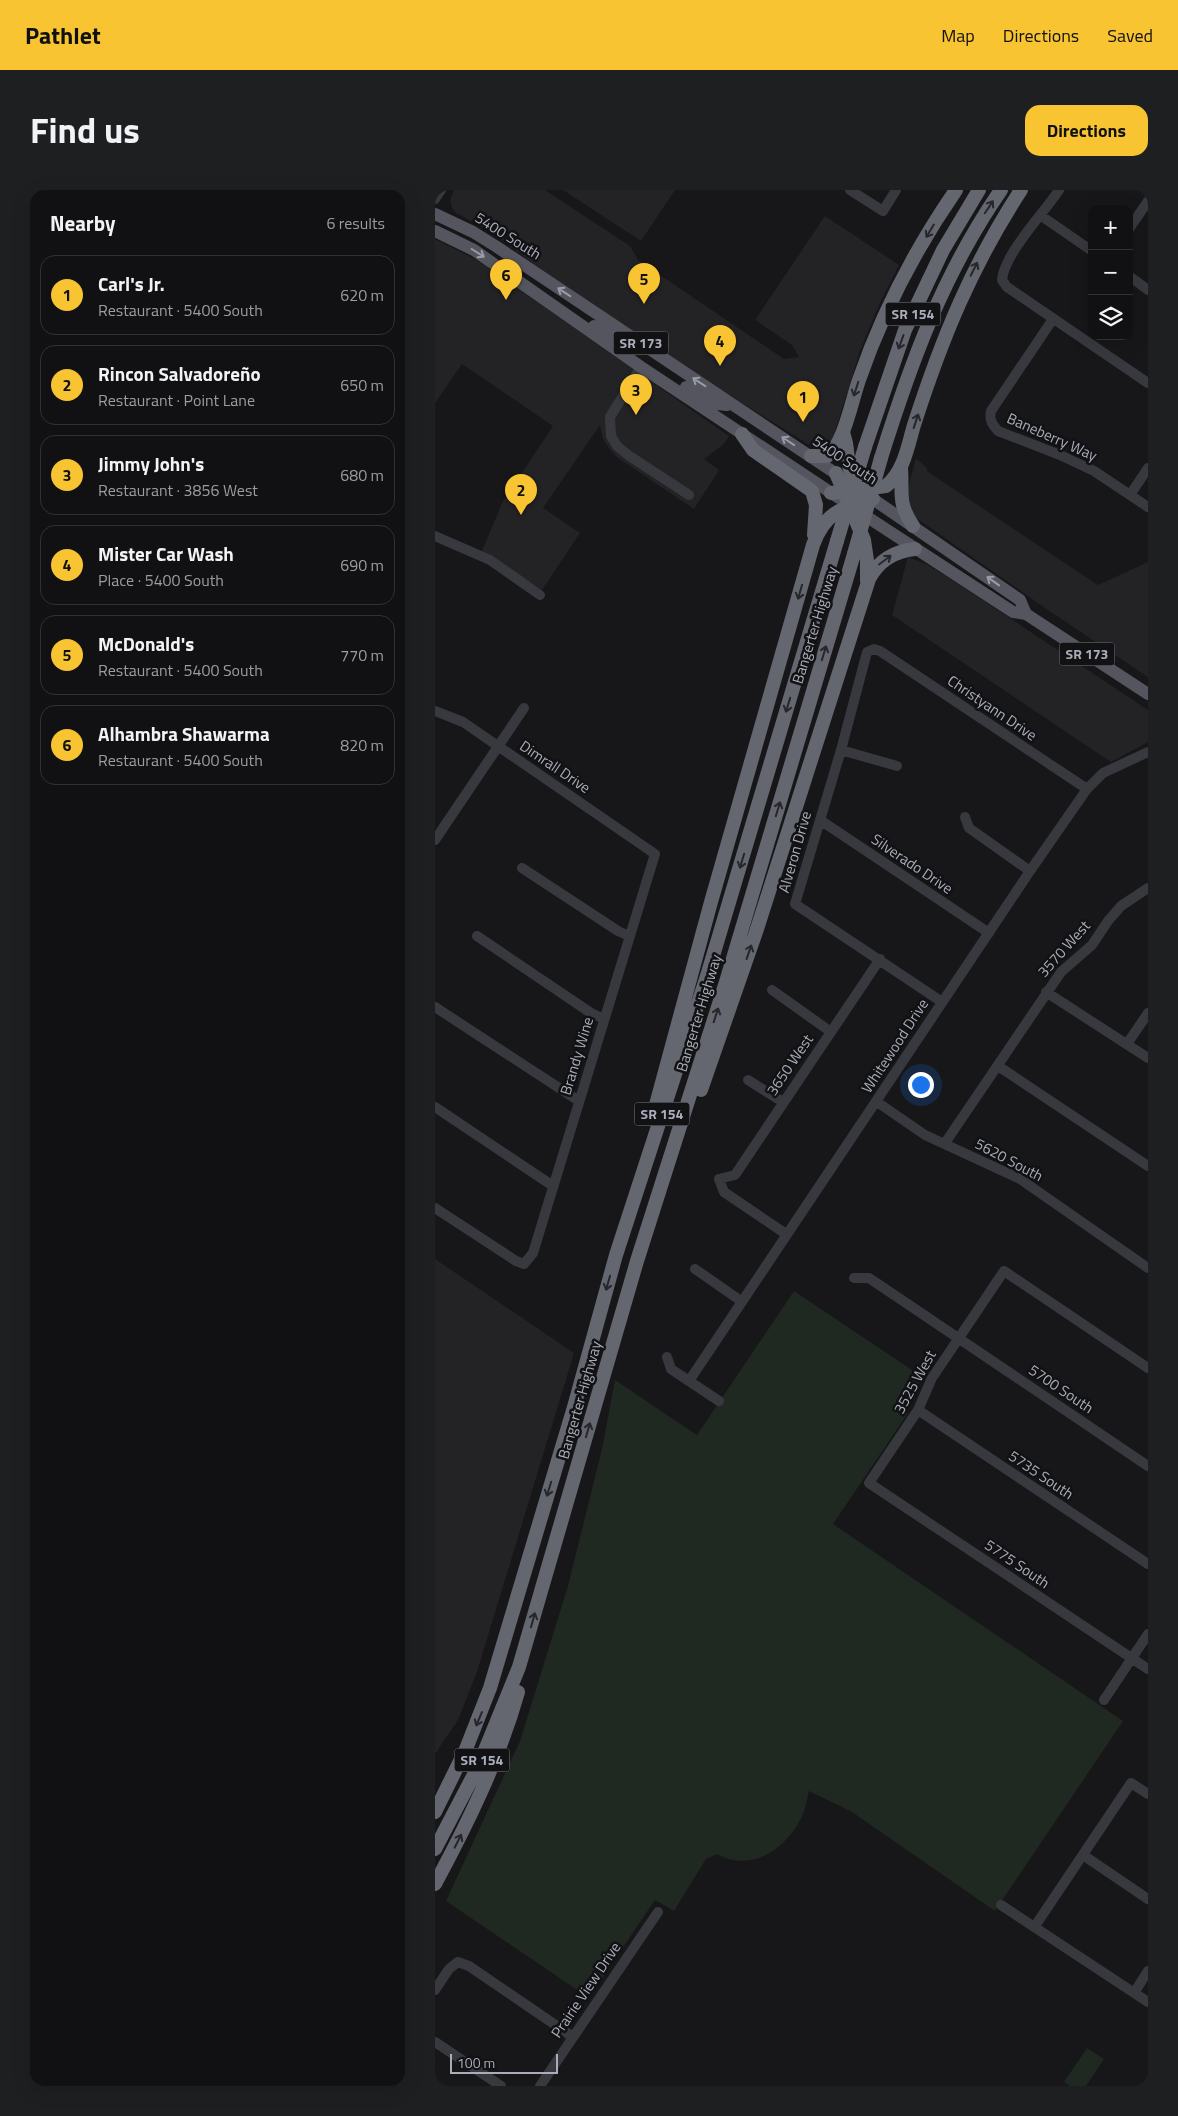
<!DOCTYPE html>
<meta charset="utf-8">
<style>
:root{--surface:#111113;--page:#1e1f21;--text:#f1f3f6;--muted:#9c9da0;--line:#303133;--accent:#f8c431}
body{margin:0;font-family:"Titillium Web",sans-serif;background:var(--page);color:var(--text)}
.controls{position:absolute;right:15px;top:15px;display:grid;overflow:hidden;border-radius:10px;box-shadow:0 5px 20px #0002}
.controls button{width:45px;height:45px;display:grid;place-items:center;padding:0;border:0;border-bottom:1px solid var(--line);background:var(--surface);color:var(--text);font:25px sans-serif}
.scale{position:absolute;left:15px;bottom:12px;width:108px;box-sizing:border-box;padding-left:5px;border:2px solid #a9adba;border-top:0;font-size:14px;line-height:18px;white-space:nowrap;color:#a9adba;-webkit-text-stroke:4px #121214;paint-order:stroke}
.you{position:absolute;left:485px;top:894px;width:18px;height:18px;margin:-12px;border:4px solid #fff;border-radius:50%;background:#1a73e8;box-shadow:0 0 0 8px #1a73e833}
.badge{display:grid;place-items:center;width:32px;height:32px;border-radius:50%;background:var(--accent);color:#111;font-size:16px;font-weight:700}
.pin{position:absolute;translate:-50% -41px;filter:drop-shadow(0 1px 2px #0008)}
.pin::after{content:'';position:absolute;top:26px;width:18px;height:15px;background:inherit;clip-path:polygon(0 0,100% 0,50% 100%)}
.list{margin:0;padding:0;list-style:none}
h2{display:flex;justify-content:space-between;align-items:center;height:65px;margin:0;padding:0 20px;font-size:21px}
h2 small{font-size:16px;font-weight:400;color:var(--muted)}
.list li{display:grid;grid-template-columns:32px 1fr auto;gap:15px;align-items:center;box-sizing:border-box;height:80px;margin:0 10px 10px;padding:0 10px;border:1px solid var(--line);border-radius:15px}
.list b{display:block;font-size:19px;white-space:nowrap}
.list p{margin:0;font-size:16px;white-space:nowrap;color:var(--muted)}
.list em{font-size:16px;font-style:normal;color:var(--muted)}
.icon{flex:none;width:28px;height:28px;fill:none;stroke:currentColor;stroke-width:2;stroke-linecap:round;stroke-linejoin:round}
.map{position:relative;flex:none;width:713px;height:1896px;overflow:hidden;border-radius:15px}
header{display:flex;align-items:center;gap:30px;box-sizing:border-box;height:70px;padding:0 25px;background:var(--accent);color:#111}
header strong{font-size:24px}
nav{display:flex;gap:28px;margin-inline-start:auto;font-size:18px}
.intro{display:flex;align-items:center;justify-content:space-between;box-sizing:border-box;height:120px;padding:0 30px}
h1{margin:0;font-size:35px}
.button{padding:12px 22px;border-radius:15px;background:var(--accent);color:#111;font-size:18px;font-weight:700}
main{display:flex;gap:30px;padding:0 30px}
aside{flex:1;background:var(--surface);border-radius:15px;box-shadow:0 5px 20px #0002}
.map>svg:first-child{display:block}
.built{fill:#232326}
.green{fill:#1f2821}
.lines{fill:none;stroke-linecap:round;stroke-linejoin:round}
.minor{stroke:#38393f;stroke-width:10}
.major{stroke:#54555e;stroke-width:12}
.highway{stroke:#646670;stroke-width:14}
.highway-bridge{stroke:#646670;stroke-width:14}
.oneway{stroke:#26272b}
.oneway2{stroke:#989ba8}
.labels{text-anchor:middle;stroke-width:5;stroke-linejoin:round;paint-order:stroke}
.shield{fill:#121214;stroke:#7c7e88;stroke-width:1}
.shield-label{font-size:14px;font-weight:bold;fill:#a9adba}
.street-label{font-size:15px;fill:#a9adba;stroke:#121214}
</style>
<header>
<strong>Pathlet</strong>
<nav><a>Map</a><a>Directions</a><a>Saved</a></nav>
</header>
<div class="intro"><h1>Find us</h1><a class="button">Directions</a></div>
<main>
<aside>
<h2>Nearby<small>6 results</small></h2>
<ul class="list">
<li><span class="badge">1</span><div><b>Carl's Jr.</b><p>Restaurant · 5400 South</p></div><em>620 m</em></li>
<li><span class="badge">2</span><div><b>Rincon Salvadoreño</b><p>Restaurant · Point Lane</p></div><em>650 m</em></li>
<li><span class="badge">3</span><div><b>Jimmy John's</b><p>Restaurant · 3856 West</p></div><em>680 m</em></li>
<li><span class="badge">4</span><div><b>Mister Car Wash</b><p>Place · 5400 South</p></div><em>690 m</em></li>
<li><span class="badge">5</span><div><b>McDonald's</b><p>Restaurant · 5400 South</p></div><em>770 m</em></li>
<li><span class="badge">6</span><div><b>Alhambra Shawarma</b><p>Restaurant · 5400 South</p></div><em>820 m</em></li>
</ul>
</aside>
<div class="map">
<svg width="713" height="1896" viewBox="0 0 713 1896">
<rect width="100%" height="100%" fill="#171719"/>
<path class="built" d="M19,0H110L195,56L203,70L349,169L364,167L357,155L320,130L390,26L464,75L444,115L425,161L397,251L392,258L380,257L373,254L281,197L106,79L51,39L21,23L17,18L15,10Z
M128,0H240L206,51Z
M0,49L42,70L294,246L289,254L269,269L284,280L259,319L183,268L176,261L168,249L165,235L108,318L145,343L107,400L47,361L68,311L118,236L27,174L0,213Z
M481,268L491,277L493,282L663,395L713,372V487L610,418L477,325L471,306Z
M473,367L493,375L522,393L713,520V552L676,572L457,425Z
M0,1069L139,1163L42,1482L23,1530L0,1564Z"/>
<path class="green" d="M359,1101L486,1186L478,1208L470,1221L473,1223L398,1334L688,1531L560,1721L417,1622L374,1601C372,1609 371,1616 368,1624C354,1657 317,1684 282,1664L271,1669L239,1721L220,1710L154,1808L11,1711L85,1551L133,1396L167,1259L180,1190L262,1245Z
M652,1858L669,1869L651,1896H635L629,1892Z"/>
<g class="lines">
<path class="minor" d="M415,0L448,21L461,0
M624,0C609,23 569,64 567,90L572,97L713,193
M0,9L6,0
M605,25L657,61
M694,39L713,11
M694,86L713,100
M618,129L556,221C554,230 557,234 563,241L625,265L659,281L713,317
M206,177L175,227L176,246L182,256L193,265L254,305
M695,305L713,278
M0,346L55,370L105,405
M0,521L28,532L220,664L98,1063L89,1074L81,1071L0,1018
M406,560L462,576
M530,627L534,638L595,681
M385,630L554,743
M0,650L89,518
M87,678L183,741L194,746
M42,746L156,823L169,829
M337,800L396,842
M611,802L713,868
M507,812L360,714L406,560L432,462L439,459L445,461L652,599
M0,817L144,911
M692,854L713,823
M563,876L713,976
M313,890L348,912
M442,912L490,945L585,989L713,1078
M0,917L118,996
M510,953L626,782L657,755L673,731L686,716L713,698
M351,1044L289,1002L284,989L300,985L445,769
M260,1079L306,1111
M419,1088H434L713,1276
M232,1167L236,1179L284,1211
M713,1178L569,1081L497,1188L483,1220L434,1293L713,1479
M254,1191L595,681L652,599L668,583L713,562
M483,1220L713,1374
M669,1510L713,1444
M648,1665L713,1709
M566,1715L713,1812
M600,1736L696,1593L713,1604
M0,1800L14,1779L23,1772L34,1776L138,1847
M699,1803L713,1781
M0,1852L66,1896
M105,1896L223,1722"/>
<path class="major" d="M0,24L38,42L62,57L409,289
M0,41L39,60L206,177L404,308
M159,136L198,159
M251,197L282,214L292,215
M429,303L585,410L591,424
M423,321L578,422L591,424L713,504"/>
<path class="highway" d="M408,242L411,253L414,276L422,299
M307,244L318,260L377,301L381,315L379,345
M430,257L470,140L508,60L544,0
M376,266H392C409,255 417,209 424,190C447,123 481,58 521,0
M446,268C476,172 508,84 566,0
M466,277C468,304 462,312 478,336
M401,283L429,350L432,370V391
M396,303L451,296C469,282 473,255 479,235C507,148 536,77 586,0
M266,900L321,742L434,389C444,370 459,361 480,359
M219,922L276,712L378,355C390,322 407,318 438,309
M0,1622L31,1559L55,1498L139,1217L181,1065L272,786L402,351
M0,1659L44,1575L84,1477L202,1071L291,792L419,364
M0,1694C33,1633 64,1569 83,1502"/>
<path class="highway-bridge" d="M402,351L430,257
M419,364L446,268"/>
</g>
<defs><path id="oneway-shaft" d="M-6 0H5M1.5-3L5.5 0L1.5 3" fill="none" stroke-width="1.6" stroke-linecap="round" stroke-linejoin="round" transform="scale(1.25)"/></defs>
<g class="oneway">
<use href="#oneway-shaft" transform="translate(554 17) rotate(-56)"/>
<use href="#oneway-shaft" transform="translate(495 41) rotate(121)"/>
<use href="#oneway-shaft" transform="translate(539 79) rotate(-63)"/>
<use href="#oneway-shaft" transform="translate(466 152) rotate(110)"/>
<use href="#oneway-shaft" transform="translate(421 199) rotate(108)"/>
<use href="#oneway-shaft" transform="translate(481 231) rotate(-72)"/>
<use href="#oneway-shaft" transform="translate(450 370) rotate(-37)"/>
<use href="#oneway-shaft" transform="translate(365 402) rotate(106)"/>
<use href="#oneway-shaft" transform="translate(389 463) rotate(-73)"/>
<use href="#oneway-shaft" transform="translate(353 515) rotate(107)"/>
<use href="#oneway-shaft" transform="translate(343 619) rotate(-73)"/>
<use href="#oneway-shaft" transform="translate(307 671) rotate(107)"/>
<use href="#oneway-shaft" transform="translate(314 762) rotate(-71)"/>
<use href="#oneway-shaft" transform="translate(281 825) rotate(-72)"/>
<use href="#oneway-shaft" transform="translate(173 1093) rotate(106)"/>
<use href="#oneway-shaft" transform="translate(153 1240) rotate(-74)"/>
<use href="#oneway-shaft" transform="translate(114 1299) rotate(107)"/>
<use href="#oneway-shaft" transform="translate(98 1430) rotate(-74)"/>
<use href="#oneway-shaft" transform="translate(44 1529) rotate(113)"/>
<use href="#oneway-shaft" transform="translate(23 1651) rotate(-63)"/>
</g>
<g class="oneway2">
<use href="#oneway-shaft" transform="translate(43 63) rotate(32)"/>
<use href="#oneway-shaft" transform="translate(129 102) rotate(-147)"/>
<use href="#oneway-shaft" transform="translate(264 192) rotate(-147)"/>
<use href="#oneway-shaft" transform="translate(353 251) rotate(-146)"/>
<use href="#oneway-shaft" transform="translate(558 391) rotate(-144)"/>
</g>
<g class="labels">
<g class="shield">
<rect x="450.5" y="112.5" width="55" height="23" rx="4"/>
<rect x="178.5" y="141.5" width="55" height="23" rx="4"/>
<rect x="624.5" y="452.5" width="55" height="23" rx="4"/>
<rect x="199.5" y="912.5" width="55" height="23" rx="4"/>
<rect x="19.5" y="1558.5" width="55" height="23" rx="4"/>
</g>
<g class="shield-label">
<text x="478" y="129">SR 154</text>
<text x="206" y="158">SR 173</text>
<text x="652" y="469">SR 173</text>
<text x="227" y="929">SR 154</text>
<text x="47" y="1575">SR 154</text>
</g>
<g class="street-label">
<text transform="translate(73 46) rotate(32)" y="5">5400 South</text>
<text transform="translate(617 247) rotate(24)" y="5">Baneberry Way</text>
<text transform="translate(410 270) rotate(34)" y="5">5400 South</text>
<text transform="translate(380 435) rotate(-73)" y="5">Bangerter Highway</text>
<text transform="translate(557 518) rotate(34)" y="5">Christyann Drive</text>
<text transform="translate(120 577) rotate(34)" y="5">Dimrall Drive</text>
<text transform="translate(360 662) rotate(-74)" y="5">Alveron Drive</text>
<text transform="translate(477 674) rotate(34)" y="5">Silverado Drive</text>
<text transform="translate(629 759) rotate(-48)" y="5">3570 West</text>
<text transform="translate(264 823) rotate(-73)" y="5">Bangerter Highway</text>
<text transform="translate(460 856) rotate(-57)" y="5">Whitewood Drive</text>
<text transform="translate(142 866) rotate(-73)" y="5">Brandy Wine</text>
<text transform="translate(355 875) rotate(-56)" y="5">3650 West</text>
<text transform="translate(574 970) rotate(28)" y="5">5620 South</text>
<text transform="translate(480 1192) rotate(-61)" y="5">3525 West</text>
<text transform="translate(626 1199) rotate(34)" y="5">5700 South</text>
<text transform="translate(145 1210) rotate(-74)" y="5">Bangerter Highway</text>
<text transform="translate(606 1285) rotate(34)" y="5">5735 South</text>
<text transform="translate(582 1374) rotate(34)" y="5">5775 South</text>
<text transform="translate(151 1800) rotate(-56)" y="5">Prairie View Drive</text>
</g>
</g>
</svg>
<div class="controls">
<button>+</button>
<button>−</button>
<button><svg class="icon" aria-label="layers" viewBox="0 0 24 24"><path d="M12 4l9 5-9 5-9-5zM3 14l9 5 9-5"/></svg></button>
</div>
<div class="scale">100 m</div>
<div class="you"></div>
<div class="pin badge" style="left:368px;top:232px">1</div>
<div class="pin badge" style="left:86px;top:325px">2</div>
<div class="pin badge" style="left:201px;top:225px">3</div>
<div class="pin badge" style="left:285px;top:176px">4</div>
<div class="pin badge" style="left:209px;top:114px">5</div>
<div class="pin badge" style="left:71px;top:110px">6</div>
</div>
</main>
